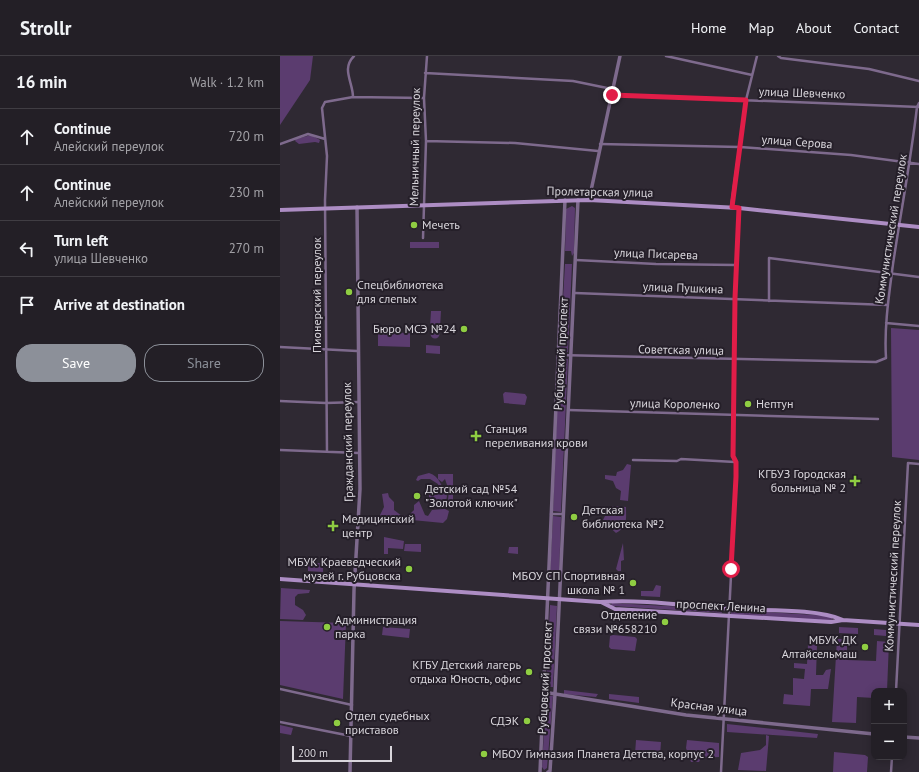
<!DOCTYPE html>
<meta charset="utf-8">
<style>
:root{--surface:#231f26;--page:#2f2c32;--text:#f1f3f6;--muted:#a3a2a7;--line:#403d43;--accent:#8c9099}
body{margin:0;font-family:"PT Sans",sans-serif;background:var(--page);color:var(--text)}
.controls{position:absolute;right:12px;bottom:12px;display:grid;overflow:hidden;border-radius:8px;box-shadow:0 2px 10px #0003}
.controls button{width:36px;height:36px;display:grid;place-items:center;padding:0;border:0;border-bottom:1px solid var(--line);background:var(--surface);color:var(--text);font:20px sans-serif}
.scale{position:absolute;left:12px;bottom:10px;width:100px;box-sizing:border-box;padding-left:4px;border:2px solid #d9d6dc;border-top:0;font-size:11px;line-height:14px;white-space:nowrap;color:#d9d6dc;-webkit-text-stroke:3px #251f29;paint-order:stroke}
.stop{position:absolute;width:12px;height:12px;margin:-9px;border:3px solid #e11d48;border-radius:50%;background:#fff}
.stop.end{background:#e11d48;border-color:#fff;box-shadow:0 1px 4px #0008}
.list{margin:0;padding:0;list-style:none}
h2{display:flex;justify-content:space-between;align-items:center;height:52px;margin:0;padding:0 16px;font-size:17px}
h2 small{font-size:13px;font-weight:400;color:var(--muted)}
.list li{display:grid;grid-template-columns:26px 1fr auto;gap:12px;align-items:center;box-sizing:border-box;height:56px;padding:0 16px;border-top:1px solid var(--line)}
.list b{display:block;font-size:15px;white-space:nowrap}
.list p{margin:0;font-size:13px;white-space:nowrap;color:var(--muted)}
.list em{font-size:13px;font-style:normal;color:var(--muted)}
.actions{display:flex;gap:8px;padding:12px 16px}
.actions a{flex:1;padding:9px 0;border:1px solid var(--accent);border-radius:16px;text-align:center;font-size:14px;color:var(--accent)}
.actions .main{background:var(--accent);color:#fff}
.icon{flex:none;width:22px;height:22px;fill:none;stroke:currentColor;stroke-width:2;stroke-linecap:round;stroke-linejoin:round}
.map{position:relative;flex:none;width:639px;height:716px;overflow:hidden}
header{display:flex;align-items:center;gap:24px;box-sizing:border-box;height:56px;padding:0 20px;background:var(--surface);border-bottom:1px solid var(--line)}
header strong{font-size:19px}
nav{display:flex;gap:22px;margin-inline-start:auto;font-size:14px}
main{display:flex}
aside{flex:1;background:var(--surface)}
.map>svg:first-child{display:block}
.green{fill:#5b3c6f}
.lines{fill:none;stroke-linecap:round;stroke-linejoin:round}
.minor{stroke:#7e6a8d;stroke-width:2.5}
.tertiary{stroke:#7e6a8d;stroke-width:3.5}
.secondary{stroke:#ad8dc4;stroke-width:4}
.route{stroke:#e11d48;stroke-width:5}
.poi-dot{fill:#8fcd42;stroke:#251f29;stroke-width:1.5}
.labels{text-anchor:middle;stroke-width:4;stroke-linejoin:round;paint-order:stroke}
.street-label{font-size:12px;fill:#d9d6dc;stroke:#251f29}
.poi-label{font-size:12px;fill:#d9d6dc;stroke:#251f29;text-anchor:start}
</style>
<header>
<strong>Strollr</strong>
<nav><a>Home</a><a>Map</a><a>About</a><a>Contact</a></nav>
</header>
<main>
<aside>
<h2>16 min<small>Walk · 1.2 km</small></h2>
<ul class="list">
<li><svg class="icon" aria-label="ahead" viewBox="0 0 24 24"><path d="M12 20V5M6 11l6-6 6 6"/></svg><div><b>Continue</b><p>Алейский переулок</p></div><em>720 m</em></li>
<li><svg class="icon" aria-label="ahead" viewBox="0 0 24 24"><path d="M12 20V5M6 11l6-6 6 6"/></svg><div><b>Continue</b><p>Алейский переулок</p></div><em>230 m</em></li>
<li><svg class="icon" aria-label="left" viewBox="0 0 24 24"><path d="M17 20v-9H6M10 6l-5 5 5 5"/></svg><div><b>Turn left</b><p>улица Шевченко</p></div><em>270 m</em></li>
<li><svg class="icon" aria-label="arrive" viewBox="0 0 24 24"><path d="M6 21V4h12l-3 4 3 4H6"/></svg><div><b>Arrive at destination</b></div></li>
</ul>
<div class="actions"><a class="main">Save</a><a>Share</a></div>
</aside>
<div class="map">
<svg width="639" height="716" viewBox="0 0 639 716">
<rect width="100%" height="100%" fill="#2f2933"/>
<path class="green" d="M0,0H33L30,24L0,69Z
M31,79L40,84L39,87L35,86L19,88L15,85L16,83Z
M292,150L295,152L294,197L292,200L291,195H285L286,153Z
M130,186H159V192H130Z
M285,208H292L288,296L282,297L280,295Z
M151,255H161L160,272L150,271Z
M611,272L639,274V404L612,401Z
M150.5 278a4.5 4.5 0 1 1 9 0a4.5 4.5 0 1 1-9 0Z
M98,276L130,277V291L98,290Z
M146,289L160,290V298L146,297Z
M279,303H288L281,456L273,455Z
M225,336L245,338L247,341L245,349L224,347L223,338Z
M347,408L351,409L348,445L340,444L341,435L336,432L333,425L325,423V419L336,420L337,416L343,414Z
M149,417C160,420 162,432 167,440L166,445L167,451H149V439H154L160,435L158,428L150,423H141L138,425L136,424L138,420Z
M158,418H173V447L170,448L168,444L169,435L165,423L162,426L158,423Z
M108,437L109,441L114,446V454L122,460L128,459V466L101,465L100,459L104,451L102,438Z
M139,445L145,459L148,460L152,454L165,453L169,455L167,463L163,467L132,464L130,458L134,454V449Z
M332,450L346,451C346,463 348,471 336,477L325,467L323,464L325,460H331Z
M273,460L281,461L279,520L270,519Z
M104,481L124,485L123,493L108,492V498H104Z
M343,487L344,504L341,505V515H338L336,513Z
M125,488H141V496L124,495Z
M229,491H238V498L228,497Z
M28,507H43V516L28,515Z
M376,529L381,530L380,541L361,540V535H373Z
M1,532L30,534L29,537L18,538L15,541V549L23,554L26,559L23,564L0,563Z
M332,547L442,553V557L332,550L331,549Z
M270,549L277,550L273,631H266Z
M451,554L552,560L553,561L551,565L451,559Z
M0,565L66,567L63,643L0,629Z
M103,571L130,573L129,582L102,579Z
M559,571L578,572V578L559,577Z
M594,573L606,574V580L594,579Z
M333,579L355,581L357,583L355,595L331,593L329,591L330,580Z
M557,583H567V604L596,605L597,585L609,586L607,635H594V642L577,641L576,667L552,666Z
M528,588L537,589L536,619H543L546,614L551,613L548,633H531L530,650L503,648L504,638L513,639V622L524,623L525,613L514,612V607L527,608Z
M284,634L318,638L316,641L284,638Z
M329,638L359,641V647L329,643Z
M266,639L273,640L267,712L264,714L262,711Z
M447,668L538,678L537,682L447,676Z
M0,669L13,672L11,679L0,677Z
M486,679L489,680L486,715L458,714L461,697L480,694L486,689Z
M356,684L381,686L380,700L355,698Z
M407,684L439,687V701L421,702L419,706H411L406,692Z
M554,696L585,699L588,701L587,716H553Z"/>
<g class="lines">
<path class="minor" d="M386,0L472,19
M498,0L501,2L589,13L639,25
M145,17L293,25L332,33
M332,39L639,51
M73,41C73,26 61,13 74,0
M146,85L235,87L318,95
M0,88L28,78L45,83
M320,88L460,91L571,99L639,108
M451,151L466,44L477,0
M143,182L146,85L144,42L147,0
M296,204L376,208L456,209
M295,237L608,249
M489,245V202L639,221
M606,267L639,270
M0,291L77,295
M278,299L596,306L606,302C604,271 609,239 613,208C621,155 631,103 637,51L639,47
M0,345L46,347L78,346
M288,354L598,363
M0,394L79,397
M47,396L45,144L47,100L42,52L45,46L73,41L144,42
M353,404L397,405L401,403L455,406
M271,458H283
M0,633L72,649
M616,635L628,407L639,408
M0,666L71,680
M441,716L456,421V406L453,400L455,243L459,152
M611,716L612,701"/>
<path class="tertiary" d="M309,144L340,0
M263,636L406,659L594,678
M624,681L639,682
M70,716L74,534L80,433L77,151
M260,716L285,144
M268,716L270,715L275,638L298,144"/>
<path class="secondary" d="M0,154L309,144L459,152L639,171
M0,523L320,546C363,543 408,550 451,553C482,555 536,552 563,564
M321,546L335,553L551,566L563,564L639,569"/>
</g>
<g class="lines">
<path class="route" d="M332,39L466,44L452,151L459,152L455,242L453,400L456,406V421L451,513"/>
</g>
<g class="poi-dot">
<circle cx="134" cy="169" r="4"/>
<circle cx="69" cy="236" r="4"/>
<circle cx="184" cy="273" r="4"/>
<circle cx="468" cy="348" r="4"/>
<path d="M194 374h4v4h4v4h-4v4h-4v-4h-4v-4h4z"/>
<path d="M573 419h4v4h4v4h-4v4h-4v-4h-4v-4h4z"/>
<circle cx="137" cy="440" r="4"/>
<circle cx="294" cy="461" r="4"/>
<path d="M51 464h4v4h4v4h-4v4h-4v-4h-4v-4h4z"/>
<circle cx="129" cy="513" r="4"/>
<circle cx="353" cy="527" r="4"/>
<circle cx="385" cy="566" r="4"/>
<circle cx="47" cy="571" r="4"/>
<circle cx="585" cy="591" r="4"/>
<circle cx="249" cy="616" r="4"/>
<circle cx="247" cy="665" r="4"/>
<circle cx="57" cy="667" r="4"/>
<circle cx="204" cy="698" r="4"/>
</g>
<g class="labels">
<g class="street-label">
<text transform="translate(522 37) rotate(2)" y="4">улица Шевченко</text>
<text transform="translate(517 86) rotate(4)" y="4">улица Серова</text>
<text transform="translate(135 91) rotate(-89)" y="4">Мельничный переулок</text>
<text transform="translate(320 136) rotate(1)" y="4">Пролетарская улица</text>
<text transform="translate(611 173) rotate(-81)" y="4">Коммунистический переулок</text>
<text transform="translate(376 198) rotate(2)" y="4">улица Писарева</text>
<text transform="translate(403 232) rotate(2)" y="4">улица Пушкина</text>
<text transform="translate(37 239) rotate(-90)" y="4">Пионерский переулок</text>
<text transform="translate(401 294) rotate(1)" y="4">Советская улица</text>
<text transform="translate(281 298) rotate(-87)" y="4">Рубцовский проспект</text>
<text transform="translate(395 348) rotate(1)" y="4">улица Короленко</text>
<text transform="translate(68 386) rotate(-91)" y="4">Гражданский переулок</text>
<text transform="translate(613 520) rotate(-87)" y="4">Коммунистический переулок</text>
<text transform="translate(441 550) rotate(3)" y="4">проспект Ленина</text>
<text transform="translate(265 622) rotate(-87)" y="4">Рубцовский проспект</text>
<text transform="translate(429 651) rotate(7)" y="4">Красная улица</text>
</g>
<g class="poi-label">
<text x="142" y="173">Мечеть</text>
<text x="77" y="233">Спецбиблиотека<tspan x="77" dy="14">для слепых</tspan></text>
<text x="176" y="277" text-anchor="end">Бюро МСЭ №24</text>
<text x="476" y="352">Нептун</text>
<text x="205" y="377">Станция<tspan x="205" dy="14">переливания крови</tspan></text>
<text x="566" y="422" text-anchor="end">КГБУЗ Городская<tspan x="566" dy="14">больница № 2</tspan></text>
<text x="145" y="437">Детский сад №54<tspan x="145" dy="14">"Золотой ключик"</tspan></text>
<text x="302" y="458">Детская<tspan x="302" dy="14">библиотека №2</tspan></text>
<text x="62" y="467">Медицинский<tspan x="62" dy="14">центр</tspan></text>
<text x="121" y="510" text-anchor="end">МБУК Краеведческий<tspan x="121" dy="14">музей г. Рубцовска</tspan></text>
<text x="345" y="524" text-anchor="end">МБОУ СП Спортивная<tspan x="345" dy="14">школа № 1</tspan></text>
<text x="377" y="563" text-anchor="end">Отделение<tspan x="377" dy="14">связи №658210</tspan></text>
<text x="55" y="568">Администрация<tspan x="55" dy="14">парка</tspan></text>
<text x="577" y="588" text-anchor="end">МБУК ДК<tspan x="577" dy="14">Алтайсельмаш</tspan></text>
<text x="241" y="613" text-anchor="end">КГБУ Детский лагерь<tspan x="241" dy="14">отдыха Юность, офис</tspan></text>
<text x="65" y="664">Отдел судебных<tspan x="65" dy="14">приставов</tspan></text>
<text x="239" y="669" text-anchor="end">СДЭК</text>
<text x="212" y="702">МБОУ Гимназия Планета Детства, корпус 2</text>
</g>
</g>
</svg>
<div class="controls">
<button>+</button>
<button>−</button>
</div>
<div class="scale">200 m</div>
<div class="stop" style="left:451px;top:513px"></div>
<div class="stop end" style="left:332px;top:39px"></div>
</div>
</main>
